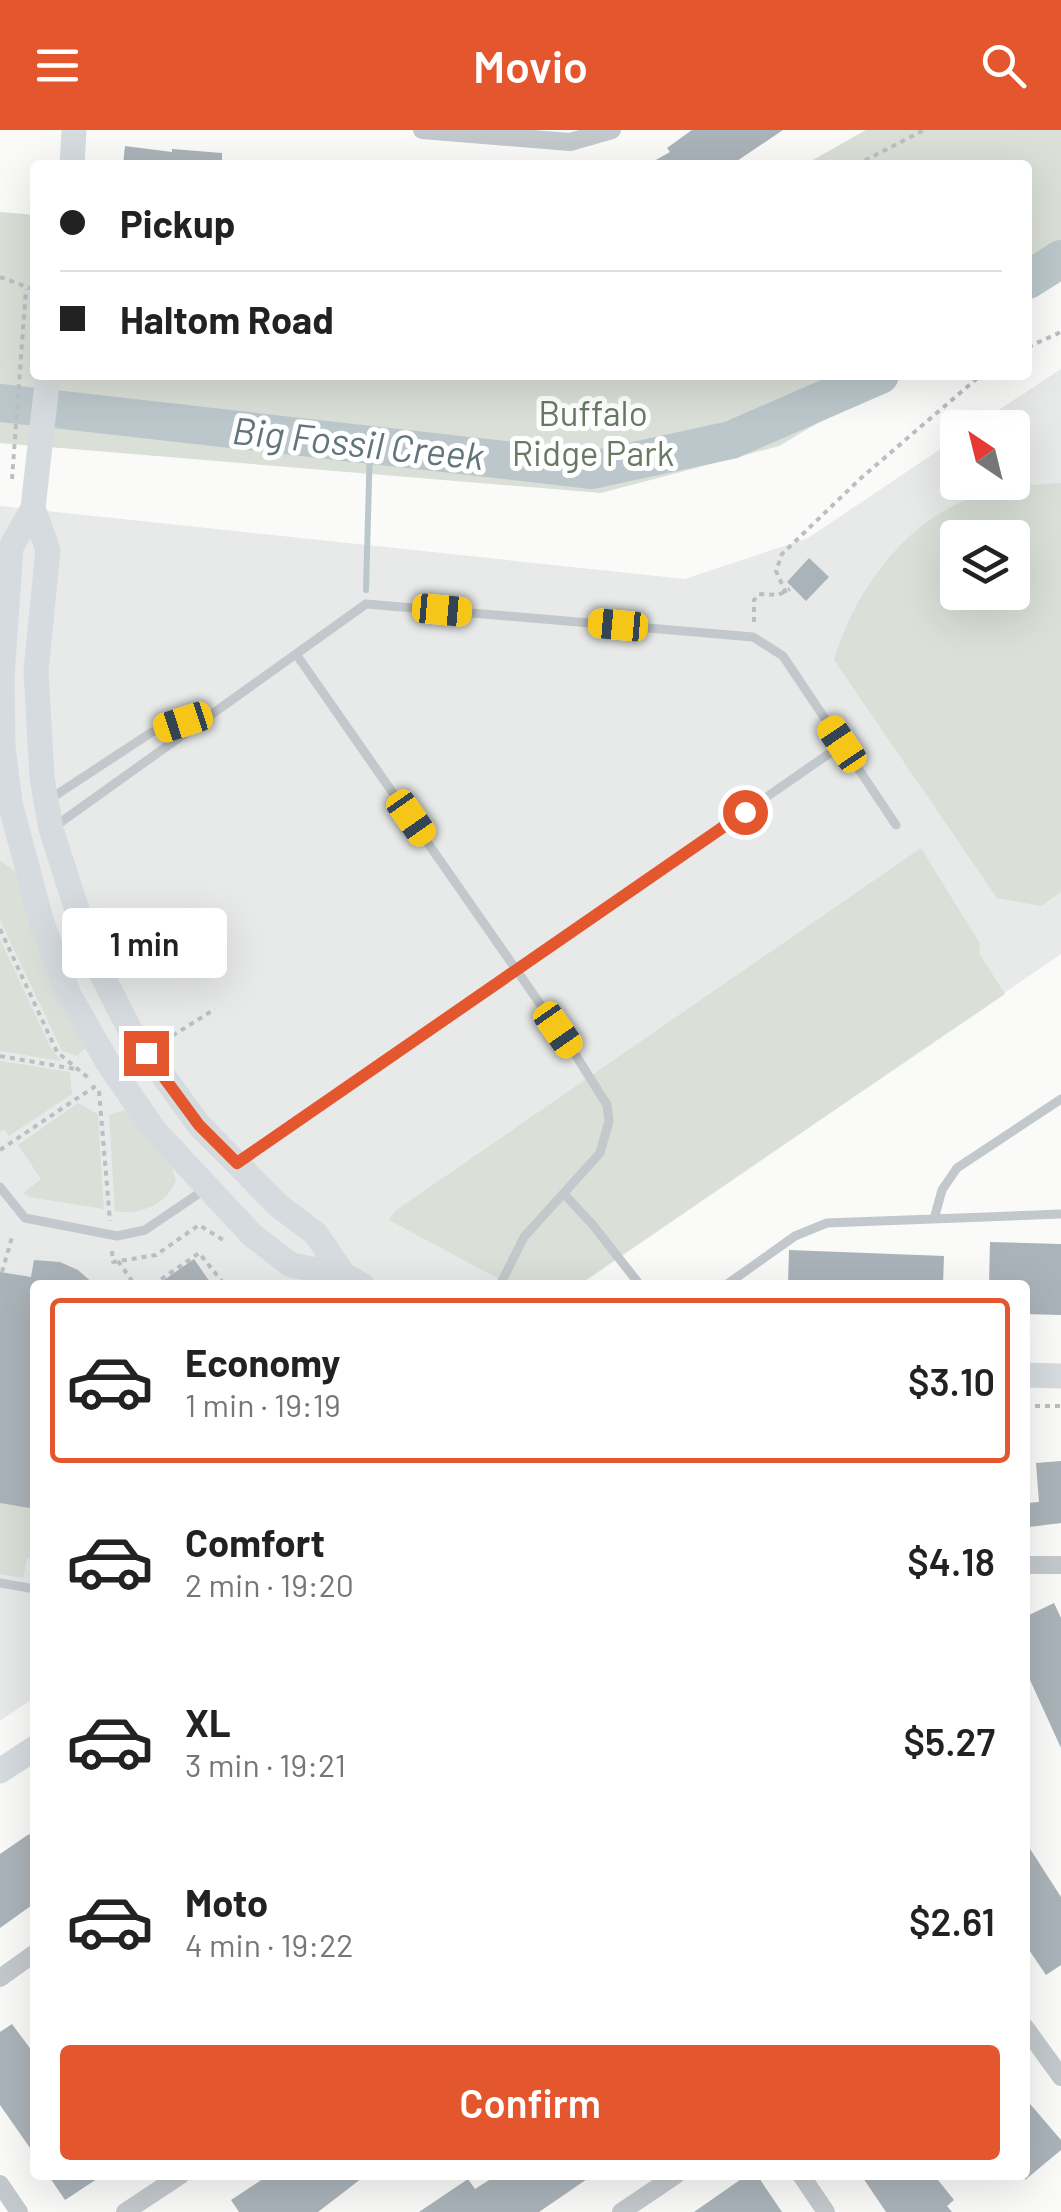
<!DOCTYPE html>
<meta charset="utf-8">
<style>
body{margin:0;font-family:Barlow,sans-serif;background:#f6f6f6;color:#222;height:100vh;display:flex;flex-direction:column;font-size:38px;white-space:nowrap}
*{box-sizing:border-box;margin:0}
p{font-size:32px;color:#767676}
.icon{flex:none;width:55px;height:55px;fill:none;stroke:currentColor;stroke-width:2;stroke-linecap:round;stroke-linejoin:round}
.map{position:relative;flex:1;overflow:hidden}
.side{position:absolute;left:30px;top:1150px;width:1000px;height:900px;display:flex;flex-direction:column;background:#fff;border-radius:10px;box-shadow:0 10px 40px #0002}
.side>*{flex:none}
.top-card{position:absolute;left:30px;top:30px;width:1002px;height:220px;border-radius:10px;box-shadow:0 10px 40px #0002;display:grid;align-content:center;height:220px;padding:0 30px;background:#fff}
.needle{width:65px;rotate:325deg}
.buttons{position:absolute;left:940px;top:280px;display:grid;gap:20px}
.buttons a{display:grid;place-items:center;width:90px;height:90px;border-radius:10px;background:#fff;box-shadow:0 10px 40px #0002;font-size:50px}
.end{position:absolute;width:45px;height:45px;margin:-22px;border:12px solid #e4572e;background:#fff;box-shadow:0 0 0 5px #fff}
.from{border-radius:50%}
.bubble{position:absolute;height:70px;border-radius:10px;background:#fff;box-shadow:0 10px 40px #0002;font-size:32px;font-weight:600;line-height:70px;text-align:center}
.car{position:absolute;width:30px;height:60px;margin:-30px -15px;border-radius:12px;box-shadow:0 0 8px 2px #0007;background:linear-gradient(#f5c518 24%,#345 0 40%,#f5c518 0 76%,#345 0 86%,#f5c518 0)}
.top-card b{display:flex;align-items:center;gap:35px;height:95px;font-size:38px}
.top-card b+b{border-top:2px solid #e0e0e0}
.top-card i{width:25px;height:25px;background:#222}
ul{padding:18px 0 0;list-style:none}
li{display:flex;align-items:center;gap:30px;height:165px;margin:0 20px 15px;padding:0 10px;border:5px solid transparent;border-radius:10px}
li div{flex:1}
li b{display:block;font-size:38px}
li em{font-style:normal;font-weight:600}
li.on{border-color:#e4572e}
li>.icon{width:90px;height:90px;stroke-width:1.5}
.button{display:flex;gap:20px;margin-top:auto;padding:20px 30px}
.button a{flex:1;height:115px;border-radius:10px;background:#e4572e;color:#fff;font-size:40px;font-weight:600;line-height:115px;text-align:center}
header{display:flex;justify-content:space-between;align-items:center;height:130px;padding:0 30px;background:#e4572e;color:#fff;font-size:45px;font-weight:600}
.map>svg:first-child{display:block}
.built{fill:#e8e9e9;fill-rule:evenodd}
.green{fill:#dadfd7;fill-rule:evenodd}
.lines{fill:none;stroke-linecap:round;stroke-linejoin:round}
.stream{stroke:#bbc7cb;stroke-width:6}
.river{stroke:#bbc7cb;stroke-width:38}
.building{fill:#aab3b9}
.path{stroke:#bbbfc2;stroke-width:4;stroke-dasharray:5 5;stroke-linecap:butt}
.lane{stroke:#c3c8cc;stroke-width:9}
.street{stroke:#c3c8cc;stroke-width:18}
.secondary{stroke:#d6dbdf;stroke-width:25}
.route{stroke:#e4572e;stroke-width:12}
.labels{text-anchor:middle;stroke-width:10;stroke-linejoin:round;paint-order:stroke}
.park-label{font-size:35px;fill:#687a64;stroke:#fff}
.water-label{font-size:38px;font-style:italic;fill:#60757c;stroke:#fff}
</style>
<header><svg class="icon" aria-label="menu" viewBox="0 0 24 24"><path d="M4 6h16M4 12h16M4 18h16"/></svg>Movio<svg class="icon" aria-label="search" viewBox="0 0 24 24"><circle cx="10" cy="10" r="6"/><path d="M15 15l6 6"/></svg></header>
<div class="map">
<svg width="1061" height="2082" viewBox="0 0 1061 2082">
<rect width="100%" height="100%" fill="#fafaf8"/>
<!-- built -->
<path class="built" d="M 1061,239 L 1061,824 L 580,1155 L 35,1155 L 35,1567 L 0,1591 L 0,376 L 685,449 L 808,408 L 957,308 L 958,352 L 1012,352 L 1012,298 L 973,297 ZM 958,408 L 1012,408 L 1012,462 L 958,462 Z"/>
<!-- green -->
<path class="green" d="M 866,0 L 1061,0 L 1061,149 L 1028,169 L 1028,35 L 804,35 Z
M 0,82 L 35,85 L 35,245 L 899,245 L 779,316 L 601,363 L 0,313 Z
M 1061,353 L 1061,762 L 1041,776 L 997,768 L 834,530 C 858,451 915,378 999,359 C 1018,354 1041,355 1061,353 ZM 958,408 L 1012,408 L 1012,462 L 958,462 Z
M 921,718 L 980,814 L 979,823 L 1005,864 L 578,1155 L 510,1155 L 389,1090 L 395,1081 Z
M 0,731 L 14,740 L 87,917 L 77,926 L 62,921 L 0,790 Z
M 0,809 L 51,918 L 61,931 L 0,921 Z
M 0,931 L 70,942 L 72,964 L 9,1006 L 4,999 L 0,1002 Z
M 78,973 L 98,984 L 104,1079 L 29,1067 L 23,1063 L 41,1049 L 18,1015 Z
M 127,979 L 172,1038 L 176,1050 C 168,1074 139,1086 115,1081 L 109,985 Z
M 0,1373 L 35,1379 L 35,1429 L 27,1428 L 23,1448 L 0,1444 Z"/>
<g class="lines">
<!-- stream -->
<path class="stream" d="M 366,460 L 370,315"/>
<!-- river -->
<path class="river" d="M 1028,150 L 1061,129
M 0,273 L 592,340 L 731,310 L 880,245"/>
</g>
<!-- building -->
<path class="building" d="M 692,0 L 783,0 L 731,35 L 647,35 L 670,22 L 667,18 Z
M 125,16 L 172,22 L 172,19 L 222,23 L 222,35 L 123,35 Z
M 809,428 L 829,447 L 806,471 L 787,452 Z
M 990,1112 L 1061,1114 L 1061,1185 L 1025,1184 L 1025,1155 L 989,1155 Z
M 789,1120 L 944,1126 L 943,1155 L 788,1155 Z
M 194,1129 L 212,1155 L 157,1155 Z
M 34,1130 L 60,1132 L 78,1140 L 95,1155 L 35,1155 L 35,1379 L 0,1373 L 0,1142 L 31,1147 Z
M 1061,1331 L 1061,1393 L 1029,1397 L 1027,1373 L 1039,1372 L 1036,1333 Z
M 1054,1473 L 1061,1488 L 1061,1618 L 1025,1539 L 1025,1487 Z
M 29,1704 L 35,1712 L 35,1773 L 0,1798 L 0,1724 Z
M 1025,1711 L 1061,1767 L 1061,1835 L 1046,1845 L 1025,1814 Z
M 12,1894 L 35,1925 L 35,2025 L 0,1975 L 0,1902 Z
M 1025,1968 L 1061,2010 L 1061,2020 L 1025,2050 Z
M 48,2045 L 103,2045 L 65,2070 Z
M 269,2045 L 366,2045 L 318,2082 L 239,2082 L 231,2070 Z
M 497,2045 L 593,2045 L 539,2082 L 419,2082 L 468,2049 L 475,2059 Z
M 747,2045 L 757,2045 L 782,2082 L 694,2082 Z
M 861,2045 L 934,2045 L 954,2070 L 947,2076 L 952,2082 L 886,2082 Z"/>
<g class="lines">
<!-- path -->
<path class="path" d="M 856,35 L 924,0
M 0,147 L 35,160
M 1028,217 L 1061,202
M 12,349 L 26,159
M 786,463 L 776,441 L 782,424 L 861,348 L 981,245
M 754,492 L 754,470 L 759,464 L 778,465 L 790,459
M 0,799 L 57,922 L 91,950
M 164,911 L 215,879
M 0,926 L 75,939
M 99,961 L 110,1091
M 0,1020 L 97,955
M 112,1121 L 113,1132 L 156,1125 L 199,1095 L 223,1110
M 118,1131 L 135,1155
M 2,1142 L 12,1107
M 153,1155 L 199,1123 L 225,1155
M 1025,1276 L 1061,1276"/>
<!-- lane -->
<path class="lane" d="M 296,524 L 575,924 L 607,975 L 609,991 L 600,1023 L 524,1107 L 500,1155
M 50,669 L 152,602 L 202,586
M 54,697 L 366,474 L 753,507 L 783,526 L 896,695
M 240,1032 L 843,614
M 0,1057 L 25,1088 L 117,1106 L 145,1100 L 207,1058
M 565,1065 L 592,1094 L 640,1155
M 934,1089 L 942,1060 L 957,1038 L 1061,969
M 726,1155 L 795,1106 L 827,1093 L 1061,1084
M 0,1453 L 35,1459"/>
<!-- street -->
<path class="street" d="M 422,0 L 570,12 L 612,0
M 1025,1435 L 1061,1435
M 0,1848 L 35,1823
M 1025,1897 L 1061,1947
M 801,2045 L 826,2082
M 0,2054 L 19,2082
M 125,2082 L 181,2045
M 621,2082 L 676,2045"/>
<!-- secondary -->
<path class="secondary" d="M 72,35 L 74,0
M 48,245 L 33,378 L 11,417 L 2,546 L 3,617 L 10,673 L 42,793 L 69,865 L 108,933 L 155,1001 L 252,1105 L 291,1135 L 344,1145 L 362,1155
M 33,378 L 48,420 L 36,541 L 42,648 L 51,699 L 77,780 L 102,845 L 130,900 L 199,995 L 279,1076 L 316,1104 L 344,1145
M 1025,1245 L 1061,1246
M 0,1641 L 35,1618"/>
</g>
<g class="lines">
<!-- route -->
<path class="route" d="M 146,923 L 199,995 L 237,1033 L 745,682"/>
</g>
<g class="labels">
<!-- park labels -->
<g class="park-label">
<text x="593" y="296">Buffalo<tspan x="593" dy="40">Ridge Park</tspan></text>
</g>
<!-- water labels -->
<g class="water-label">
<text transform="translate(358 314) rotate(6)" y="13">Big Fossil Creek</text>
</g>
</g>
</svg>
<div class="buttons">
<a><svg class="needle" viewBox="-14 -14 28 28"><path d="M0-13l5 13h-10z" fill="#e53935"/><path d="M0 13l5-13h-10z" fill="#767676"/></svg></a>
<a><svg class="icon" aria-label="layers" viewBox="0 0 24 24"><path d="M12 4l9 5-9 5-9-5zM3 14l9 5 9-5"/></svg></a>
</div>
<i class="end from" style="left:745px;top:682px"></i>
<i class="end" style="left:146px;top:923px"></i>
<div class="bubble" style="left:62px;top:778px;width:165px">1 min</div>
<i class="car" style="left:442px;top:480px;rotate:95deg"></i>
<i class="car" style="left:618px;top:495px;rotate:275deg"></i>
<i class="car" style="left:183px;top:592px;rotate:252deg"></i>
<i class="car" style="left:842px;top:614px;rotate:326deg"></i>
<i class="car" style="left:411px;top:688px;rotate:145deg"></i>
<i class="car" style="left:558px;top:900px;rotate:145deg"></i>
<div class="top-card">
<b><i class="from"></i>Pickup</b>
<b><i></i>Haltom Road</b>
</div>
<section class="side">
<ul>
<li class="on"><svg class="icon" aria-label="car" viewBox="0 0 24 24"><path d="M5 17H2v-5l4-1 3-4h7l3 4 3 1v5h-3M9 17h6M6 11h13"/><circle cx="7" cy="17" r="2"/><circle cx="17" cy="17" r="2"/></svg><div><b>Economy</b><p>1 min · 19:19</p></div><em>$3.10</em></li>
<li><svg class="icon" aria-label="car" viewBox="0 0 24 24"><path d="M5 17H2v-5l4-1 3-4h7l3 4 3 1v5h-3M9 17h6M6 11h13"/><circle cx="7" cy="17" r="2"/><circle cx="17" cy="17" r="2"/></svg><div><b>Comfort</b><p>2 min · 19:20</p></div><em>$4.18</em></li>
<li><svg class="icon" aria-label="car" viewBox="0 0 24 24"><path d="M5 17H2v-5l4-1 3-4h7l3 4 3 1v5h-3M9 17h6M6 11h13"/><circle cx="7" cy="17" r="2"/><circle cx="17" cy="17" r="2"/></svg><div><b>XL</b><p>3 min · 19:21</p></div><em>$5.27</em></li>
<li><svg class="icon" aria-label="car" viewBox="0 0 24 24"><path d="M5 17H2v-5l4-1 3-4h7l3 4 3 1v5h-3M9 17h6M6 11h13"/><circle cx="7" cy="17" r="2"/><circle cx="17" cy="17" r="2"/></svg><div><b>Moto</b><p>4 min · 19:22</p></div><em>$2.61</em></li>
</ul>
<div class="button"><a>Confirm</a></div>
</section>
</div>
